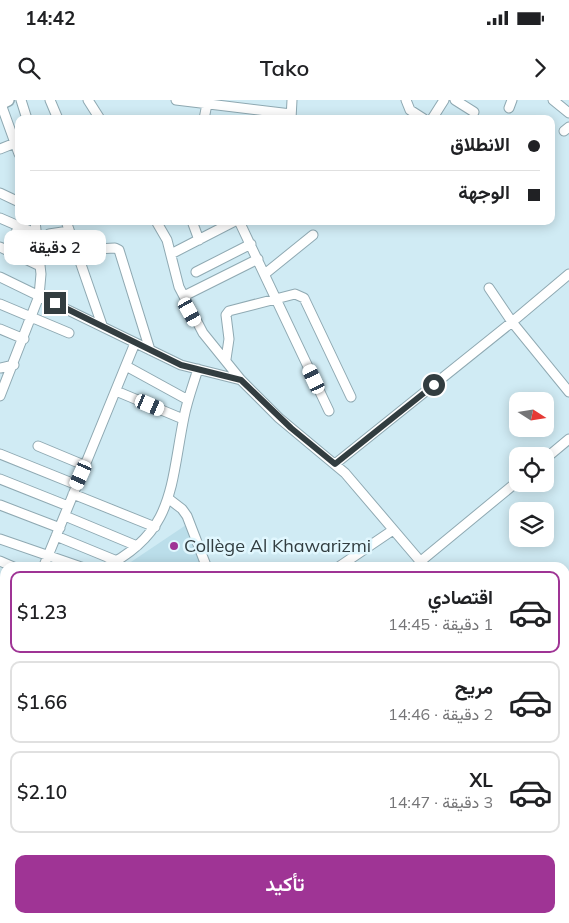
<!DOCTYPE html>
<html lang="ar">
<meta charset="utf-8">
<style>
body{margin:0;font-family:Mulish,Vazirmatn,sans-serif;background:#f6f6f6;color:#202124;direction:rtl;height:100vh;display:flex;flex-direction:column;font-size:19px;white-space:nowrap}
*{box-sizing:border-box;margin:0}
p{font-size:16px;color:#757577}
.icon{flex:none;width:28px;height:28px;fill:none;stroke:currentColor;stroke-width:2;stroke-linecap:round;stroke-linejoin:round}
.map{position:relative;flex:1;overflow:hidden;direction:ltr}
.drawer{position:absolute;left:0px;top:462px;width:570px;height:361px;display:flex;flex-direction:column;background:#fff;border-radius:15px 15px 0 0;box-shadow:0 2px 12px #0003;direction:rtl}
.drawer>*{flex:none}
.banner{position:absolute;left:15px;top:15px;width:540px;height:110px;border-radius:10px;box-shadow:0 2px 12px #0003;direction:rtl;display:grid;align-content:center;height:110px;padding:0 15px;background:#fff}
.needle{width:32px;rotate:102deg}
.controls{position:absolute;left:509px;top:292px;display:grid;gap:10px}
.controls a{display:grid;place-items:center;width:45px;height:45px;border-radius:10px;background:#fff;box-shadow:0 2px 12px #0003;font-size:25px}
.end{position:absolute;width:22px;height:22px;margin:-11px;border:6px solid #323d40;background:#fff;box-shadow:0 0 0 2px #fff}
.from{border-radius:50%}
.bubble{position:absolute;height:35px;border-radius:10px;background:#fff;box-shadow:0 2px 12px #0003;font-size:16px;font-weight:600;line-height:35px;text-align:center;direction:rtl}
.car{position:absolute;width:15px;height:30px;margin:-15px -8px;border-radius:6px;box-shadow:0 0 4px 1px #0007;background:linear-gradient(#fff 24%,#345 0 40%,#fff 0 76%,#345 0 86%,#fff 0)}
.banner b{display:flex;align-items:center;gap:18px;height:48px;font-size:19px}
.banner b+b{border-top:1px solid #e0e0e0}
.banner i{width:12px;height:12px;background:#202124}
ul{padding:9px 0 0;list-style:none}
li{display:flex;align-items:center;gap:15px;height:82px;margin:0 10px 8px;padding:0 5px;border:2px solid #e0e0e0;border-radius:10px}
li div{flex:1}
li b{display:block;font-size:19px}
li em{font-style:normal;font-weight:600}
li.current{border-color:#9f3495}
li>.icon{width:45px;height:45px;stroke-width:1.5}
.primary-button{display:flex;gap:10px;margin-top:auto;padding:10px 15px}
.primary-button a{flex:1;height:58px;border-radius:10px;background:#9f3495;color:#fff;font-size:20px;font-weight:600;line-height:58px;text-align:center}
.status{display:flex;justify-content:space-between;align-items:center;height:35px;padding:0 25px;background:#fff;direction:ltr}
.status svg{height:14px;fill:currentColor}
header{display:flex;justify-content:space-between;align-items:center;height:65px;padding:0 15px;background:#fff;font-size:22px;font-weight:600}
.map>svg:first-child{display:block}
.built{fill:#bbdeea}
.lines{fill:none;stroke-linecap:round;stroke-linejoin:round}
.minor-casing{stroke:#8fa9b2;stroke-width:11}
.major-casing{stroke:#8fa9b2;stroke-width:14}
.minor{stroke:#fff;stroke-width:9}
.major{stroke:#fff;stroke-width:11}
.route{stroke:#323d40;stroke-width:6}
.poi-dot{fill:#9f3495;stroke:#e1f7fe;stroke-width:2}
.labels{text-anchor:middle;stroke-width:5;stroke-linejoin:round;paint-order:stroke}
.poi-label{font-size:18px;fill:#323d40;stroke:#e1f7fe;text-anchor:start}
</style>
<div class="status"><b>14:42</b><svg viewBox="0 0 49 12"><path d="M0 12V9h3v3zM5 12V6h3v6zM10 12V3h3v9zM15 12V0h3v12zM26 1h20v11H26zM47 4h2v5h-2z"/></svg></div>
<header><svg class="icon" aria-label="forward" viewBox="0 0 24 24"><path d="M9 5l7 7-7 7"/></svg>Tako<svg class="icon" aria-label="search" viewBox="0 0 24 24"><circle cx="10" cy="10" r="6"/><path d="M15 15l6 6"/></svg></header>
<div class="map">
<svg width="569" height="823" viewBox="0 0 569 823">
<rect width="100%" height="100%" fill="#d0ebf4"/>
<!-- built -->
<path class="built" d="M 186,425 L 202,467 L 122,468 Z"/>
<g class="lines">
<!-- minor casing -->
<g class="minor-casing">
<path id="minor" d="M 21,0 L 27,19
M 50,0 L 58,19
M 88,0 L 100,19
M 176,0 L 291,14
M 406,0 L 410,10 L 424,19
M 455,0 L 474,12
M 553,0 L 569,13
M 1,4 L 19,54
M 509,8 L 512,0
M 204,19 L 207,4
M 291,19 L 292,0
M 432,19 L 444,0
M 564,31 L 569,27
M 0,49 L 15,43
M 0,93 L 19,102
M 0,118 L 37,134
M 66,121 L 102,225
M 156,121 L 167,140 L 179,187 L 203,233 L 241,280 L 279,318 L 345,373 L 426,468
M 192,121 L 199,140
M 239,121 L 329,311
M 49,134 L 69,131
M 0,147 L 40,166
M 6,150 L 19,127
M 77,150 L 115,148 L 119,150 L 150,250
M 171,154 L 235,121
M 196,172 L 251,144
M 266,173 L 313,135
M 0,177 L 181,265 L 241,280
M 489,188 L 512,222 L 569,292
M 184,196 L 258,159
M 0,204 L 69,233
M 0,229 L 24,239
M 226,259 L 229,239 L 226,215 L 229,211 L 295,194 L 304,198 L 351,297
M 126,266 L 188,300
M 0,268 L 14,265
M 116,291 L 183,319
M 0,296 L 39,196 L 41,174 L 35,121
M 38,346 L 86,366
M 0,354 L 77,385
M 545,359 L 569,339
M 335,364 L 512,222 L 569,174
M 0,379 L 68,406
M 73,394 L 155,427
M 169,399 L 182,409 L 187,416 L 207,468
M 0,405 L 60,428
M 65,416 L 137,446
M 56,436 L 117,461
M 0,439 L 84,468
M 0,461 L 16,468
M 421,461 L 518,381
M 43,468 L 135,243
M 103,468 C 175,433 170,386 184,317 C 187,301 193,285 198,269
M 337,468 L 393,430
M 565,515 L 569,512
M 565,526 L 569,523
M 0,529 L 5,527
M 0,607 L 5,609
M 0,747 L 5,746
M 94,823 L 95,819
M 485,823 L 485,819"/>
</g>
<!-- major casing -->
<g class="major-casing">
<path id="major" d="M 0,4 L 8,0"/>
</g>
<!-- minor -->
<use href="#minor" class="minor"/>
<!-- major -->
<use href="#major" class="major"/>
</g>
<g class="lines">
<!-- route -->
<path class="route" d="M 55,203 L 181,265 L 241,280 L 291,328 L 335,364 L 434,285"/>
</g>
<!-- markers -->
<circle class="poi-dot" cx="174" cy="446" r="5"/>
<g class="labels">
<!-- poi labels -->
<g class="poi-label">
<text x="184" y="452">Collège Al Khawarizmi</text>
</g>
</g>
</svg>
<div class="controls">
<a><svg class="needle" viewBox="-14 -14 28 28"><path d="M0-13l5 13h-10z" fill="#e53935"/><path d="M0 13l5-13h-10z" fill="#757577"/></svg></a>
<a><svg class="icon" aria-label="locate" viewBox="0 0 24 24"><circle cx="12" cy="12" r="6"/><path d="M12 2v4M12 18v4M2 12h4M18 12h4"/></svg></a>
<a><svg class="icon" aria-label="layers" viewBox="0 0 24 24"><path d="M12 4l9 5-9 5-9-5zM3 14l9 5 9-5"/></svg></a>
</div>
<i class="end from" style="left:434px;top:285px"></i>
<i class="end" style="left:55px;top:203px"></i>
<div class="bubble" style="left:4px;top:130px;width:102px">2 دقيقة</div>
<i class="car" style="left:190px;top:212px;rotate:151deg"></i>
<i class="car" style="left:314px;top:279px;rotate:335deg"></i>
<i class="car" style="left:150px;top:305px;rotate:113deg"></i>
<i class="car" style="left:81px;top:375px;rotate:204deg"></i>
<div class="banner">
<b><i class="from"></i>الانطلاق</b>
<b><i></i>الوجهة</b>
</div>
<section class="drawer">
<ul>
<li class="current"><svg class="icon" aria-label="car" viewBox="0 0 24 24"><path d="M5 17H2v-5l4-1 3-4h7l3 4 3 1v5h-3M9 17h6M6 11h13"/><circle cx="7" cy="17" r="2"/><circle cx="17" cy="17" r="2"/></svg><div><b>اقتصادي</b><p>1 دقيقة · 14:45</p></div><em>$1.23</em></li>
<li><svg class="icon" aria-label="car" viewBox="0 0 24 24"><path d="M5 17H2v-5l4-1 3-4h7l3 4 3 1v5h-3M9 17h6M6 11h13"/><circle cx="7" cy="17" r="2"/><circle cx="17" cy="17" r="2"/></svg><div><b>مريح</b><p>2 دقيقة · 14:46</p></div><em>$1.66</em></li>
<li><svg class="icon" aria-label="car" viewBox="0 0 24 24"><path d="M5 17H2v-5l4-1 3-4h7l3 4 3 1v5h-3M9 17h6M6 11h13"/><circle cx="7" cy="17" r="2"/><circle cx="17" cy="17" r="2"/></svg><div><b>XL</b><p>3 دقيقة · 14:47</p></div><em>$2.10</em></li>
</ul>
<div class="primary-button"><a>تأكيد</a></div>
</section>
</div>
